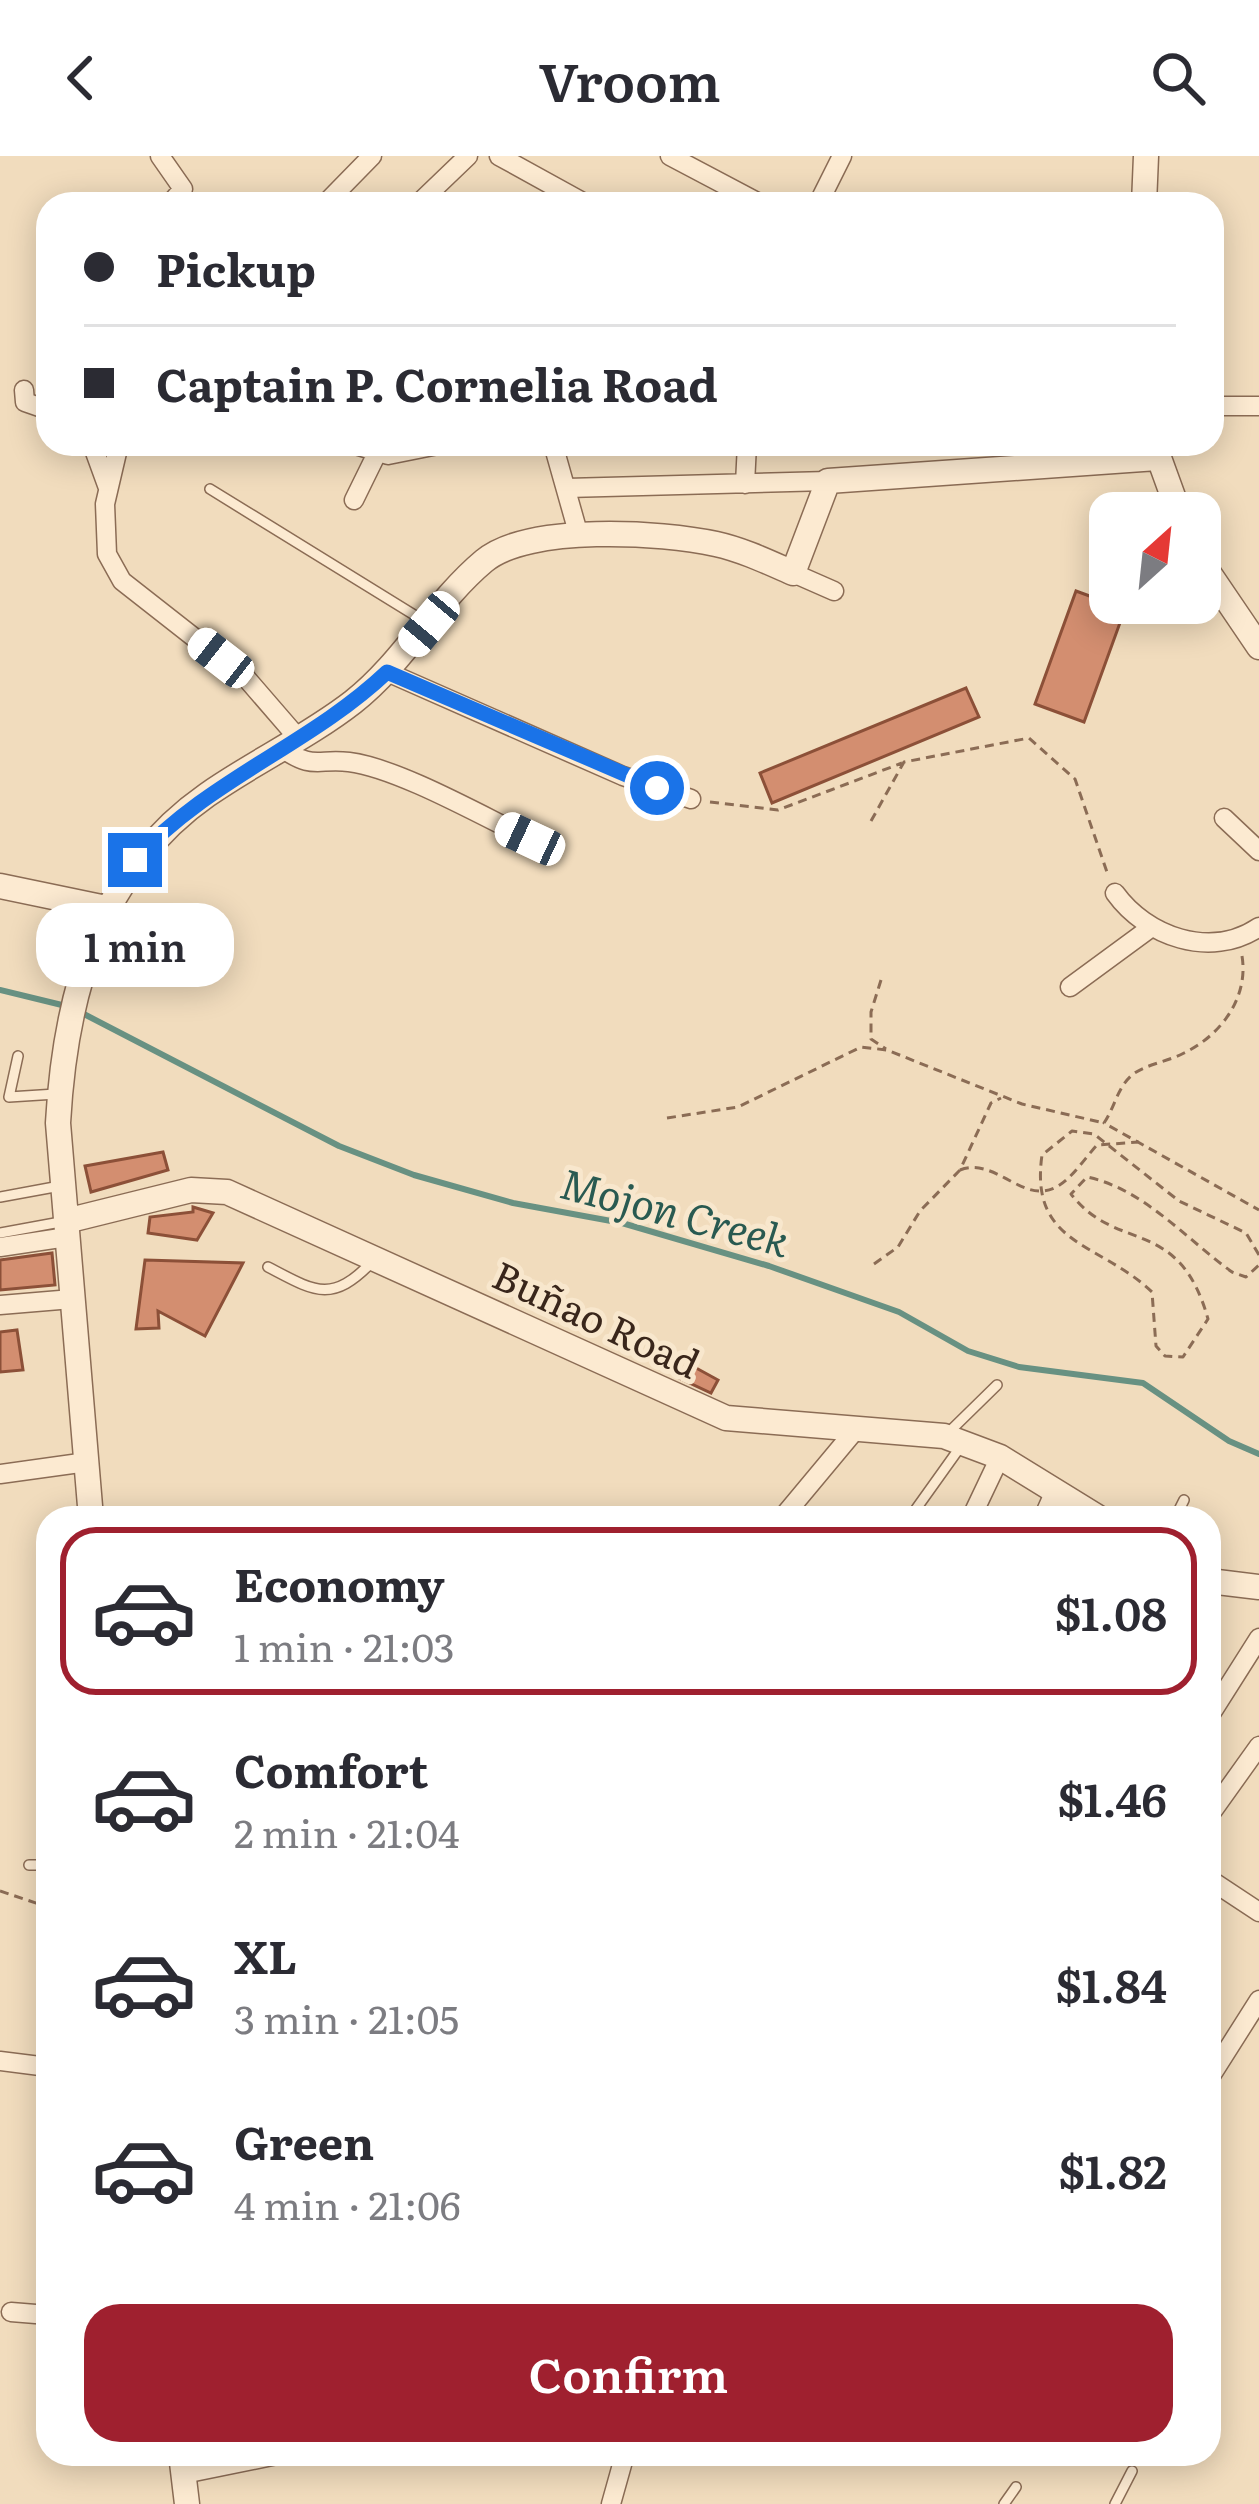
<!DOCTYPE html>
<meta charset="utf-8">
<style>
body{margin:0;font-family:Literata,serif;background:#f7f7f7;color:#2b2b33;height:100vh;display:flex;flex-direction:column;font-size:45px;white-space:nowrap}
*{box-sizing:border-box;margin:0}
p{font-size:39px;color:#7c7c81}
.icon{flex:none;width:66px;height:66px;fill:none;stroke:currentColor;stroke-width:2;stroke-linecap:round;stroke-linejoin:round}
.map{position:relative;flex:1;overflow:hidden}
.sheet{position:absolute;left:36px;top:1350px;width:1185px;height:960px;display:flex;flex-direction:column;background:#fff;border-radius:36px;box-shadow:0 6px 30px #0003}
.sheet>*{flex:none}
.hud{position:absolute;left:36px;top:36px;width:1188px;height:264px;border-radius:36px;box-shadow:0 6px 30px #0003;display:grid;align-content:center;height:264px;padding:0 48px;background:#fff}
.needle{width:78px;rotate:27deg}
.buttons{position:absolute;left:1089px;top:336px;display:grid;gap:24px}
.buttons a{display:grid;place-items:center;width:132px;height:132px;border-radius:24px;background:#fff;box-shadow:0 6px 30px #0003;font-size:60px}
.end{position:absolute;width:54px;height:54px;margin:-27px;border:15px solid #1a73e8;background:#fff;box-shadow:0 0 0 6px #fff}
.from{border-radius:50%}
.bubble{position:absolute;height:84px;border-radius:36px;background:#fff;box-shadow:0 6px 30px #0003;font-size:39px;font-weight:600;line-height:84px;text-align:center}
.car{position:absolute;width:36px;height:72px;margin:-36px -18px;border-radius:15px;box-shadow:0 0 9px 3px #0007;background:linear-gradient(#fff 24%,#345 0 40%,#fff 0 76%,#345 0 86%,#fff 0)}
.hud b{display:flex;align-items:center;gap:42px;height:114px;font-size:45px}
.hud b+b{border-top:3px solid #e1e1e2}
.hud i{width:30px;height:30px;background:#2b2b33}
ul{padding:21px 0 0;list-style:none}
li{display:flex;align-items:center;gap:36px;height:168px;margin:0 24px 18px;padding:0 24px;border:6px solid transparent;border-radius:36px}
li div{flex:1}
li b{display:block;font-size:45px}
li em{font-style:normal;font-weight:600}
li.on{border-color:#9f202f}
li>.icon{width:108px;height:108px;stroke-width:1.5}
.cta{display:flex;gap:24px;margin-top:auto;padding:24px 48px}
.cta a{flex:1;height:138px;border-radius:36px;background:#9f202f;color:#fff;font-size:48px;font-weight:600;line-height:138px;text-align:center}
header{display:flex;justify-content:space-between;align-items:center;height:156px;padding:0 48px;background:#fff;font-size:54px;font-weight:600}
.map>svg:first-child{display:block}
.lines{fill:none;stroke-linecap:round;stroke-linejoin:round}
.stream{stroke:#689182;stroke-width:6}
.building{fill:#d38e70;stroke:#8c5038;stroke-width:3}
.service-casing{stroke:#8b6c55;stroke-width:12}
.minor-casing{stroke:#8b6c55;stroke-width:21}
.tertiary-casing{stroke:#8b6c55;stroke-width:27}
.path{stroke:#8b6c55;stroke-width:3;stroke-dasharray:9 6;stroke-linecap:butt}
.service{stroke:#fcead1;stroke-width:9}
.minor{stroke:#fcead1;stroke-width:18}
.tertiary{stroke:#fcead1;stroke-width:24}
.route{stroke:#1a73e8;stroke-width:15}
.labels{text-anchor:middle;stroke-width:10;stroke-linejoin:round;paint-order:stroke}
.street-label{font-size:39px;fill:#39261b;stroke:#f8e7cd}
.water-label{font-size:42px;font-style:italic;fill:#295a51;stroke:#f8e7cd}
</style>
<header><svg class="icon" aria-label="back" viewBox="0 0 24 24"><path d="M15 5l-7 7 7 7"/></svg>Vroom<svg class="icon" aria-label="search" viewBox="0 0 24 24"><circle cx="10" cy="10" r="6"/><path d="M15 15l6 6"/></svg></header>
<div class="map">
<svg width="1259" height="2348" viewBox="0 0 1259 2348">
<rect width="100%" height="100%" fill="#f1dcbd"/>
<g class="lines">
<!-- stream -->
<path class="stream" d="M 0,834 L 66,850
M 80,856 L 339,990 L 414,1019 L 513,1047 L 622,1067 L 769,1110 L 899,1156 L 968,1195 L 1019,1211 L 1143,1227 L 1229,1285 L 1259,1298"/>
</g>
<!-- building -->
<path class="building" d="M 1076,435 L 1125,453 L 1084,566 L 1035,548 Z
M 966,532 L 979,561 L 772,647 L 760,617 Z
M 163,996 L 168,1014 L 91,1036 L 85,1010 Z
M 193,1051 L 213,1057 L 197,1084 L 148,1077 L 150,1061 L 193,1056 Z
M 52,1097 L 55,1129 L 0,1134 L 0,1104 Z
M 145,1104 L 243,1107 L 205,1180 L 158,1155 L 159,1172 L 136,1173 Z
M 17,1174 L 23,1214 L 0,1216 L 0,1176 Z
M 687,1207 L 718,1224 L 711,1237 L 679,1222 Z"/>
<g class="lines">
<!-- service casing -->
<g class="service-casing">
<path id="service" d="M 210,333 L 424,465
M 105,774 L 162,794
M 18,900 L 9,941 L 56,938
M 0,1041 L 60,1030
M 0,1077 L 66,1065
M 268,1111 C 314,1135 331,1148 371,1107
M 948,1277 L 997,1229
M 916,1353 L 961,1290
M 1175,1362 L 1184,1344
M 29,1709 L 48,1709
M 1004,2348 L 1016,2331
M 1115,2348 L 1132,2315"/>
</g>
<!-- minor casing -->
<g class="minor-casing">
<path id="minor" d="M 160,0 L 183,33 L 170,48
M 499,0 L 586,48
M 670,0 L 761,48
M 325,48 L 372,0
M 418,48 L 468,0
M 818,48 L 842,0
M 24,234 L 25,246 L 48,254
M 1212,250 L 1259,250
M 92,288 L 108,332
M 119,288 L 105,348 L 107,398 L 122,425 L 247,523 L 298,582
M 352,288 L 388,299 L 443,288
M 553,288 L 579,380
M 745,328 L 747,288
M 567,332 L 828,325
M 354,344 L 380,291
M 793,417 L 834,435
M 387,516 L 623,620 L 691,643
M 280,591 C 314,615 317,602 349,606 C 398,612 484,661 530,683
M 1224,662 L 1259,695
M 1115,737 C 1146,780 1210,804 1259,771
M 1070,831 L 1149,773
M 0,1091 L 67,1081
M 0,1149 L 72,1143
M 0,1318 L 87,1306
M 782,1362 L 857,1272
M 971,1362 L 1000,1301
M 1043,1362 L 1055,1335
M 1209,1561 L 1259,1482
M 1209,1660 L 1259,1590
M 1209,1723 L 1259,1756
M 0,1905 L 48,1911
M 1209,1923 L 1259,1844
M 11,2156 L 48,2159
M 184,2318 L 282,2298
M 611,2348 L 625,2298"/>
</g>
<!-- tertiary casing -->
<g class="tertiary-casing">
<path id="tertiary" d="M 1144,48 L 1146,0
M 1154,288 L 1179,357
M 1200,404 L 1259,491
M 0,730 L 106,752
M 66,1065 L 191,1034 L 227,1036 L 726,1262 L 944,1280 L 1000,1301 L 1099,1362
M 91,1362 L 58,967 C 65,840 98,715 207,639 C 254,606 308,581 353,546 C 404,506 435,446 484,405 C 528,368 662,376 716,388 C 743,394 768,406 793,417 L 828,325 L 1157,302
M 1209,1425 L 1259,1431
M 181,2298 L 187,2348"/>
</g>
<!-- path -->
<path class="path" d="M 710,646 L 778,654 L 902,607
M 871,665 L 904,606 L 1029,582 L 1075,623 L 1108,719
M 1242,800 C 1249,842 1220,880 1184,897 C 1167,906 1146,908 1132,919 C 1117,932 1115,951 1104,967 L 1259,1054
M 881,824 L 871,856 L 871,883 L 886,893
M 667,962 L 738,951 L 861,891 L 887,894 L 1022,948 L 1104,967
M 960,1014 C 996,1000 1024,1051 1058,1030 C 1073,1021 1085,1002 1097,989 L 1139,986
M 1259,1099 L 1246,1077 L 1179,1045 L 1094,978 L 1072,975 L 1042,999 C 1029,1090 1100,1086 1152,1136 L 1156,1190 L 1165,1200 L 1183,1201 L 1208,1163 C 1179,1059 1117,1098 1071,1038 L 1087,1021 C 1144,1033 1186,1083 1232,1116 L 1246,1121 L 1259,1109
M 874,1108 L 898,1091 L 920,1055 L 960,1014 L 991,947 L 1001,942
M 0,1735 L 48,1751"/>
<!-- service -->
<use href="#service" class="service"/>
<!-- minor -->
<use href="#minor" class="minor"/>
<!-- tertiary -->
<use href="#tertiary" class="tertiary"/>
</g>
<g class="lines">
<!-- route -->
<path class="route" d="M 135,704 C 207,624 310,589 387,516 L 657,632"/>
</g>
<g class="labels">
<!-- street labels -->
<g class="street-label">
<text transform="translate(596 1164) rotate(25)" y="14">Buñao Road</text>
</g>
<!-- water labels -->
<g class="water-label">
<text transform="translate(675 1057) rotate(15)" y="15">Mojon Creek</text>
</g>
</g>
</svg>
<div class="buttons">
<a><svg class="needle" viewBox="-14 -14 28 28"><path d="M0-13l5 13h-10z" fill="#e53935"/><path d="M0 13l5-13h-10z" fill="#7c7c81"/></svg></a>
</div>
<i class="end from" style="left:657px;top:632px"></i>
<i class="end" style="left:135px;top:704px"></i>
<div class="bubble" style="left:36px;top:747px;width:198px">1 min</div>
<i class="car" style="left:429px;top:468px;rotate:220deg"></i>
<i class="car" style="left:221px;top:502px;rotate:308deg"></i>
<i class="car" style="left:530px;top:683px;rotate:295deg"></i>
<div class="hud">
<b><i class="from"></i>Pickup</b>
<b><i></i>Captain P. Cornelia Road</b>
</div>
<section class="sheet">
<ul>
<li class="on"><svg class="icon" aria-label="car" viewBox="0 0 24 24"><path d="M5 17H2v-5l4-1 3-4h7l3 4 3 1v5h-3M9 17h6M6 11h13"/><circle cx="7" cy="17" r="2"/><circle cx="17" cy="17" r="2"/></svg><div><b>Economy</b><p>1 min · 21:03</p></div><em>$1.08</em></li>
<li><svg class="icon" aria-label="car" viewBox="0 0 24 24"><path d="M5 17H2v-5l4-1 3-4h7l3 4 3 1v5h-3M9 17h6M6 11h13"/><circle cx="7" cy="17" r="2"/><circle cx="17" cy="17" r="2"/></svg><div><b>Comfort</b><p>2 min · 21:04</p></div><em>$1.46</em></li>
<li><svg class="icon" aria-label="car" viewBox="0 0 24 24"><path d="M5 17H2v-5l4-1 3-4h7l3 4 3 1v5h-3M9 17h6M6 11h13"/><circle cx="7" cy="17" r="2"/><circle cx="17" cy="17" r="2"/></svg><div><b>XL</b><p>3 min · 21:05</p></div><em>$1.84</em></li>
<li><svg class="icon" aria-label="car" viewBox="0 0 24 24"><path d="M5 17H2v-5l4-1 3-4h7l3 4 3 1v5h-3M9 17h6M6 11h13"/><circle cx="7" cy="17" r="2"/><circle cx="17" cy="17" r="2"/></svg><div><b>Green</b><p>4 min · 21:06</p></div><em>$1.82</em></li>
</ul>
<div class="cta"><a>Confirm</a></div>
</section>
</div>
